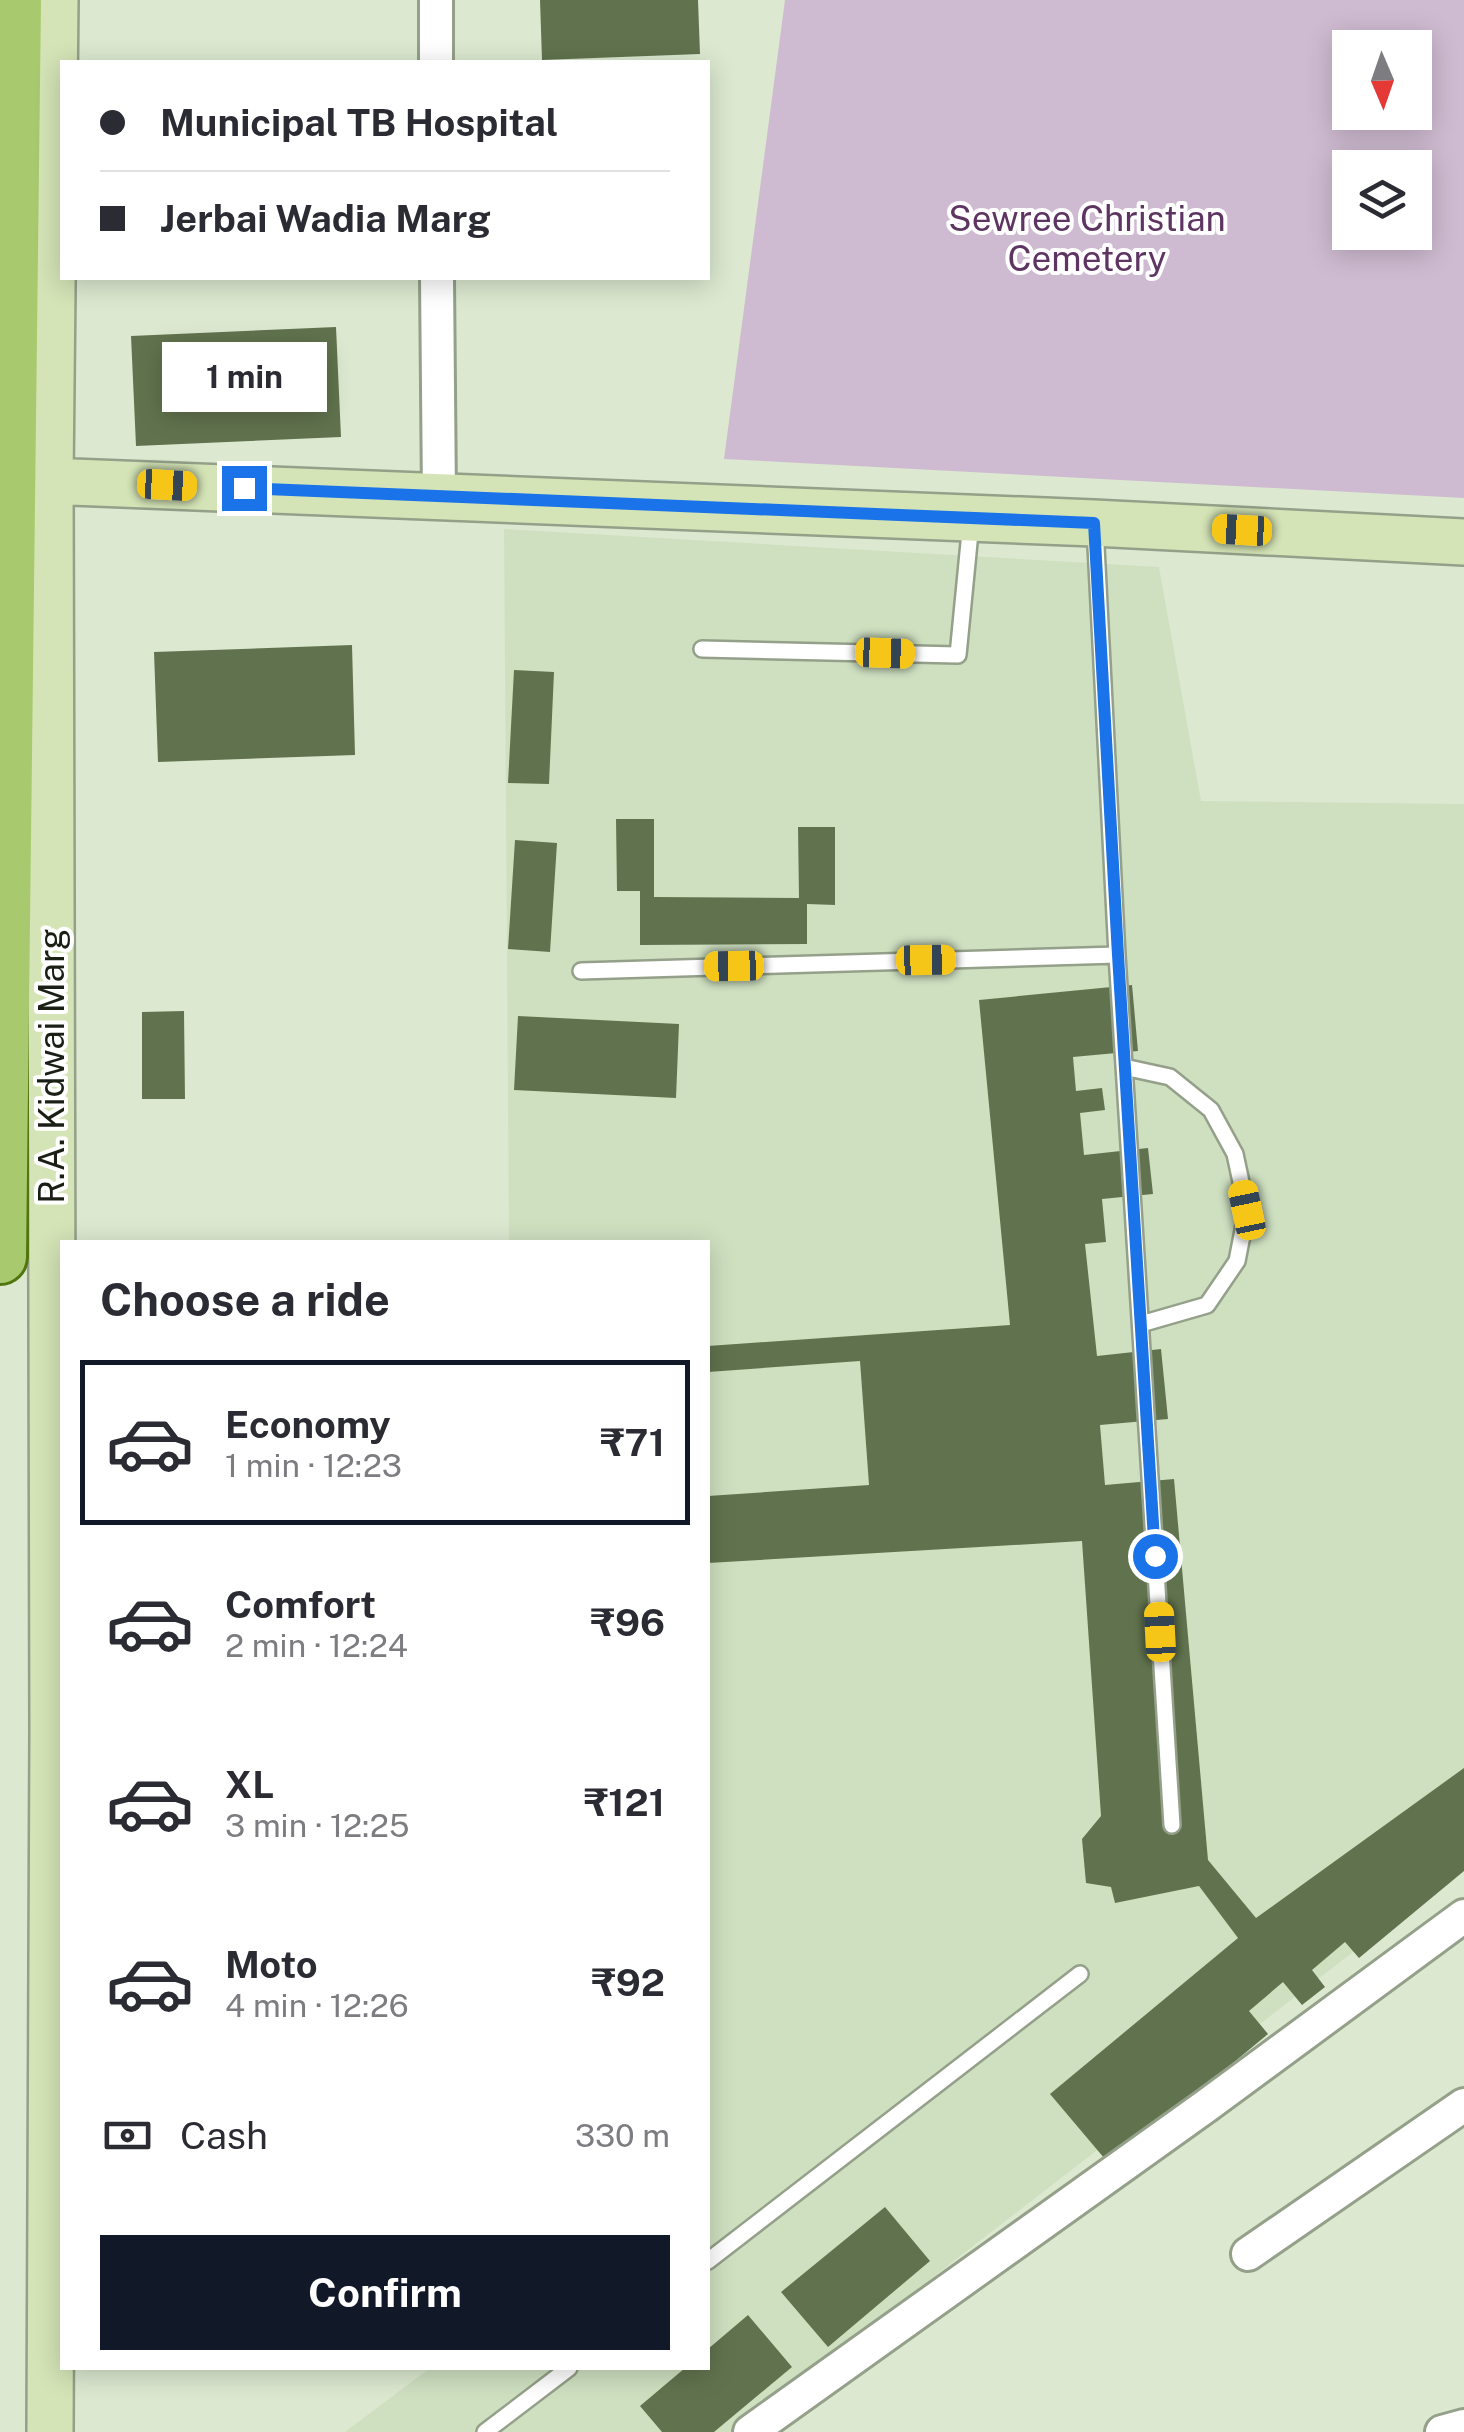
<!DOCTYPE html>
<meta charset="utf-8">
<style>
body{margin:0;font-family:"Public Sans",sans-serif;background:#f2f2f3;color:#2b2b33;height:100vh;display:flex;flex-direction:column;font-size:38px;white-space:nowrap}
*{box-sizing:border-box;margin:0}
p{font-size:32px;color:#7c7c81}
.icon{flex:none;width:55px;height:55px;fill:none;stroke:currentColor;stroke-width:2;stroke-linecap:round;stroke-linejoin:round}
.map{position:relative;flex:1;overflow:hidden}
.details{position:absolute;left:60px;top:1240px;width:650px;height:1130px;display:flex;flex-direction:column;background:#fff;border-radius:0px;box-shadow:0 5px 25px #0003}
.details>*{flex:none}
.hud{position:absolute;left:60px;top:60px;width:650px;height:220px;border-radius:0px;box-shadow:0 5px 25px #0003;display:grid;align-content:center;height:220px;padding:0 40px;background:#fff}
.needle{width:65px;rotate:178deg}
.tools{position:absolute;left:1332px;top:30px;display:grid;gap:20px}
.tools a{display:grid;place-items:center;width:100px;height:100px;border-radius:0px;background:#fff;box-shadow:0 5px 25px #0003;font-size:50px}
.end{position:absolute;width:45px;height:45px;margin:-22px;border:12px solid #1a73e8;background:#fff;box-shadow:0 0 0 5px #fff}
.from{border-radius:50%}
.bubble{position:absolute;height:70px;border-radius:0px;background:#fff;box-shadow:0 5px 25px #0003;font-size:32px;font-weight:700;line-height:70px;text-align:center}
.car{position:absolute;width:30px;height:60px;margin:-30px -15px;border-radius:12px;box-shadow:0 0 8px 2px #0007;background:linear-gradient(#f5c518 24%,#345 0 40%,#f5c518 0 76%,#345 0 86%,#f5c518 0)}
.hud b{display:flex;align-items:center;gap:35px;height:95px;font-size:38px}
.hud b+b{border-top:2px solid #e1e1e2}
.hud i{width:25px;height:25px;background:#2b2b33}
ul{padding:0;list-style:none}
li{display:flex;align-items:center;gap:30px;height:165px;margin:0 20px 15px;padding:0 20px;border:5px solid transparent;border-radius:0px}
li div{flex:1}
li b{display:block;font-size:38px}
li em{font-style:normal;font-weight:700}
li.current{border-color:#111827}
li>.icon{width:90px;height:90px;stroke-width:1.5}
h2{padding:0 40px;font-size:45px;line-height:120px}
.pay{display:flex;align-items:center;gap:25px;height:110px;padding:0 40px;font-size:38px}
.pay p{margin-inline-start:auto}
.primary-button{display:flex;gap:20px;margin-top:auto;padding:20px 40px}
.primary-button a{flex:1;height:115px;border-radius:0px;background:#111827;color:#fff;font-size:40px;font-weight:700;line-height:115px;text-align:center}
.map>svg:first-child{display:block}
.built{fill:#cfe0c1}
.green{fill:#cfbbd1;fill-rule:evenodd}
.building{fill:#61734e}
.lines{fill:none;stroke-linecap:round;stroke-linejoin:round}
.lane-casing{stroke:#94a089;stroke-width:20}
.street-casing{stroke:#94a089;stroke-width:38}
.secondary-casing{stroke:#94a089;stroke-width:50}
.primary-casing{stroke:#517610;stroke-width:58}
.lane{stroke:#fff;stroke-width:15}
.street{stroke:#fff;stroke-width:32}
.secondary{stroke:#d4e4b6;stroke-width:45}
.primary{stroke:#a8c96e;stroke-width:52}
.route{stroke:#1a73e8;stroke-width:12}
.labels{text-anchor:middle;stroke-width:8;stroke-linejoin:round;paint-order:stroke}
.park-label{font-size:35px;fill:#5e3462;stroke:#fff}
.street-label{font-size:35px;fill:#1a1f16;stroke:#fff}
</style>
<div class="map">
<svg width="1464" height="2432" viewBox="0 0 1464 2432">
<rect width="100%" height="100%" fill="#dce9d0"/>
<!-- built -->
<path class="built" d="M 504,529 L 1159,567 L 1201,801 L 1464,804 L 1464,1866 L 733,2432 L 345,2432 L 430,2368 L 708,2368 L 708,1242 L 509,1242 Z"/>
<!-- green -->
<path class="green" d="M 785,0 L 1464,0 L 1464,498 L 724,459 ZM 1350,48 L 1415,48 L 1415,112 L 1350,112 ZM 1350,168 L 1415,168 L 1415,232 L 1350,232 Z"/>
<!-- building -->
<path class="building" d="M 540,0 L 698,0 L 700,54 L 542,60 Z
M 336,327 L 341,437 L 136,446 L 131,336 Z
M 352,645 L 355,755 L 158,762 L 154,652 Z
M 514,670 L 554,672 L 549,784 L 508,783 Z
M 616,819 L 654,819 L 654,897 L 799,898 L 798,827 L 835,827 L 835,905 L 807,904 L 807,944 L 640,945 L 640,891 L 617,891 Z
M 515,840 L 557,843 L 550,952 L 508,949 Z
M 1132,985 L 1138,1051 L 1073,1057 L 1076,1091 L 1102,1088 L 1105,1110 L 1080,1113 L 1084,1155 L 1148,1148 L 1153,1194 L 1102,1199 L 1106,1242 L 1085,1244 L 1097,1356 L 1161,1349 L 1168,1419 L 1100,1425 L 1105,1485 L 1174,1479 L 1208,1860 L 1256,1918 L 1464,1768 L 1464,1871 L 1359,1958 L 1345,1942 L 1312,1970 L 1325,1987 L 1302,2005 L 1283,1982 L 1249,2011 L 1268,2034 L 1110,2165 L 1050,2094 L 1238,1938 L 1199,1886 L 1115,1903 L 1111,1887 L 1086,1883 L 1082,1839 L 1101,1816 L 1082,1541 L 708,1563 L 708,1496 L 869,1485 L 860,1361 L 708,1372 L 708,1346 L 1010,1325 L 979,1000 Z
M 184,1011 L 185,1099 L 142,1099 L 142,1012 Z
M 518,1016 L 679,1024 L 676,1098 L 514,1090 Z
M 885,2207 L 930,2261 L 828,2347 L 781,2292 Z
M 748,2315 L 792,2367 L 714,2432 L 662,2432 L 640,2406 L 685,2368 L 708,2368 L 708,2349 Z"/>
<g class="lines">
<!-- lane casing -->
<g class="lane-casing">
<path id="lane" d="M 1095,527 L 1117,955 L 1172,1825
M 702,649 L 958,655 L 971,522
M 581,971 L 1117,955
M 1124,1067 L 1170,1077 L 1211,1110 L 1235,1154 L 1247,1210 L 1237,1261 L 1207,1305 L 1141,1324
M 708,2261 L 1080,1974
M 485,2432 L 569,2368"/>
</g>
<!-- street casing -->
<g class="street-casing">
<path id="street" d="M 436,0 L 436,62
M 437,278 L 439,498
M 1248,2254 L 1464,2105
M 750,2432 L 1206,2106 L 1464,1916
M 1442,2432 L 1464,2426"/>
</g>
<!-- secondary casing -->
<g class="secondary-casing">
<path id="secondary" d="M 22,480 L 1094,523 L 1464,542
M 50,2432 L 53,1731 L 50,480 L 55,0"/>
</g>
<!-- primary casing -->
<g class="primary-casing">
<path id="primary" d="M 0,1257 L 15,0"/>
</g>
<!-- lane -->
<use href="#lane" class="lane"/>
<!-- street -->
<use href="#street" class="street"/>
<!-- secondary -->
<use href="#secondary" class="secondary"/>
<!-- primary -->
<use href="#primary" class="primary"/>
</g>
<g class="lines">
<!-- route -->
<path class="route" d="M 244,488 L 1094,523 L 1118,955 L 1155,1556"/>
</g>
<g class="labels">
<!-- park labels -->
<g class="park-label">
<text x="1087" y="231">Sewree Christian<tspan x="1087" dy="40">Cemetery</tspan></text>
</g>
<!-- street labels -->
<g class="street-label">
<text transform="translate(52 1066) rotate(-90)" y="12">R.A. Kidwai Marg</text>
</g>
</g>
</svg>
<div class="tools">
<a><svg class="needle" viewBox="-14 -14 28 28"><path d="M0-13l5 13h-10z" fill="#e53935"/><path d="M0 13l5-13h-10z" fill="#7c7c81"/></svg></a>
<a><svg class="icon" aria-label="layers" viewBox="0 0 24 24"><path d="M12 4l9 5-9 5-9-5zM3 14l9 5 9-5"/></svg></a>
</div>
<i class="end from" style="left:1155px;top:1556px"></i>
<i class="end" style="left:244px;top:488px"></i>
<div class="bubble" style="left:162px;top:342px;width:165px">1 min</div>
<i class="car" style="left:167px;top:485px;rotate:93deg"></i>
<i class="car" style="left:1242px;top:530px;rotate:273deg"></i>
<i class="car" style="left:885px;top:653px;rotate:92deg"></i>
<i class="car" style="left:926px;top:960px;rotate:89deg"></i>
<i class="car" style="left:734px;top:966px;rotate:269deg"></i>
<i class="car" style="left:1247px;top:1210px;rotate:348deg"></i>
<i class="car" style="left:1160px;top:1632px;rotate:357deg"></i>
<div class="hud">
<b><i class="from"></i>Municipal TB Hospital</b>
<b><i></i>Jerbai Wadia Marg</b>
</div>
<section class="details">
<h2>Choose a ride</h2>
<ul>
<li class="current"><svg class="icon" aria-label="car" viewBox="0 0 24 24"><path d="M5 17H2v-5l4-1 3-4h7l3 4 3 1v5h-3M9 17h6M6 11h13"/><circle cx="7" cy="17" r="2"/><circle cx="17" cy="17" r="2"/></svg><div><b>Economy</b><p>1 min · 12:23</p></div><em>₹71</em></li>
<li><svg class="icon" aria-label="car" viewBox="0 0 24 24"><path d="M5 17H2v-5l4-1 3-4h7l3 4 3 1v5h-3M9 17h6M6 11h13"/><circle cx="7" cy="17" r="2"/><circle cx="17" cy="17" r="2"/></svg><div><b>Comfort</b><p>2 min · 12:24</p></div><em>₹96</em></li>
<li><svg class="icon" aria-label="car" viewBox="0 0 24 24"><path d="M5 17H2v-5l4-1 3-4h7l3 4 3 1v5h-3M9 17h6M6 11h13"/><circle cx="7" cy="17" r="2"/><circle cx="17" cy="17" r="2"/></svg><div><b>XL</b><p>3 min · 12:25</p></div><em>₹121</em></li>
<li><svg class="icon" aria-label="car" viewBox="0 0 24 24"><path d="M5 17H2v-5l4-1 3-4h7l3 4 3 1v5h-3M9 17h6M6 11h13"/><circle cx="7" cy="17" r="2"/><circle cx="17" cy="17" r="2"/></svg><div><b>Moto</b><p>4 min · 12:26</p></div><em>₹92</em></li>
</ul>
<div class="pay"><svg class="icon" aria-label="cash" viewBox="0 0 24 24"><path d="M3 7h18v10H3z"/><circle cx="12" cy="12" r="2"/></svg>Cash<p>330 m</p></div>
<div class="primary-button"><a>Confirm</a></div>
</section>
</div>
